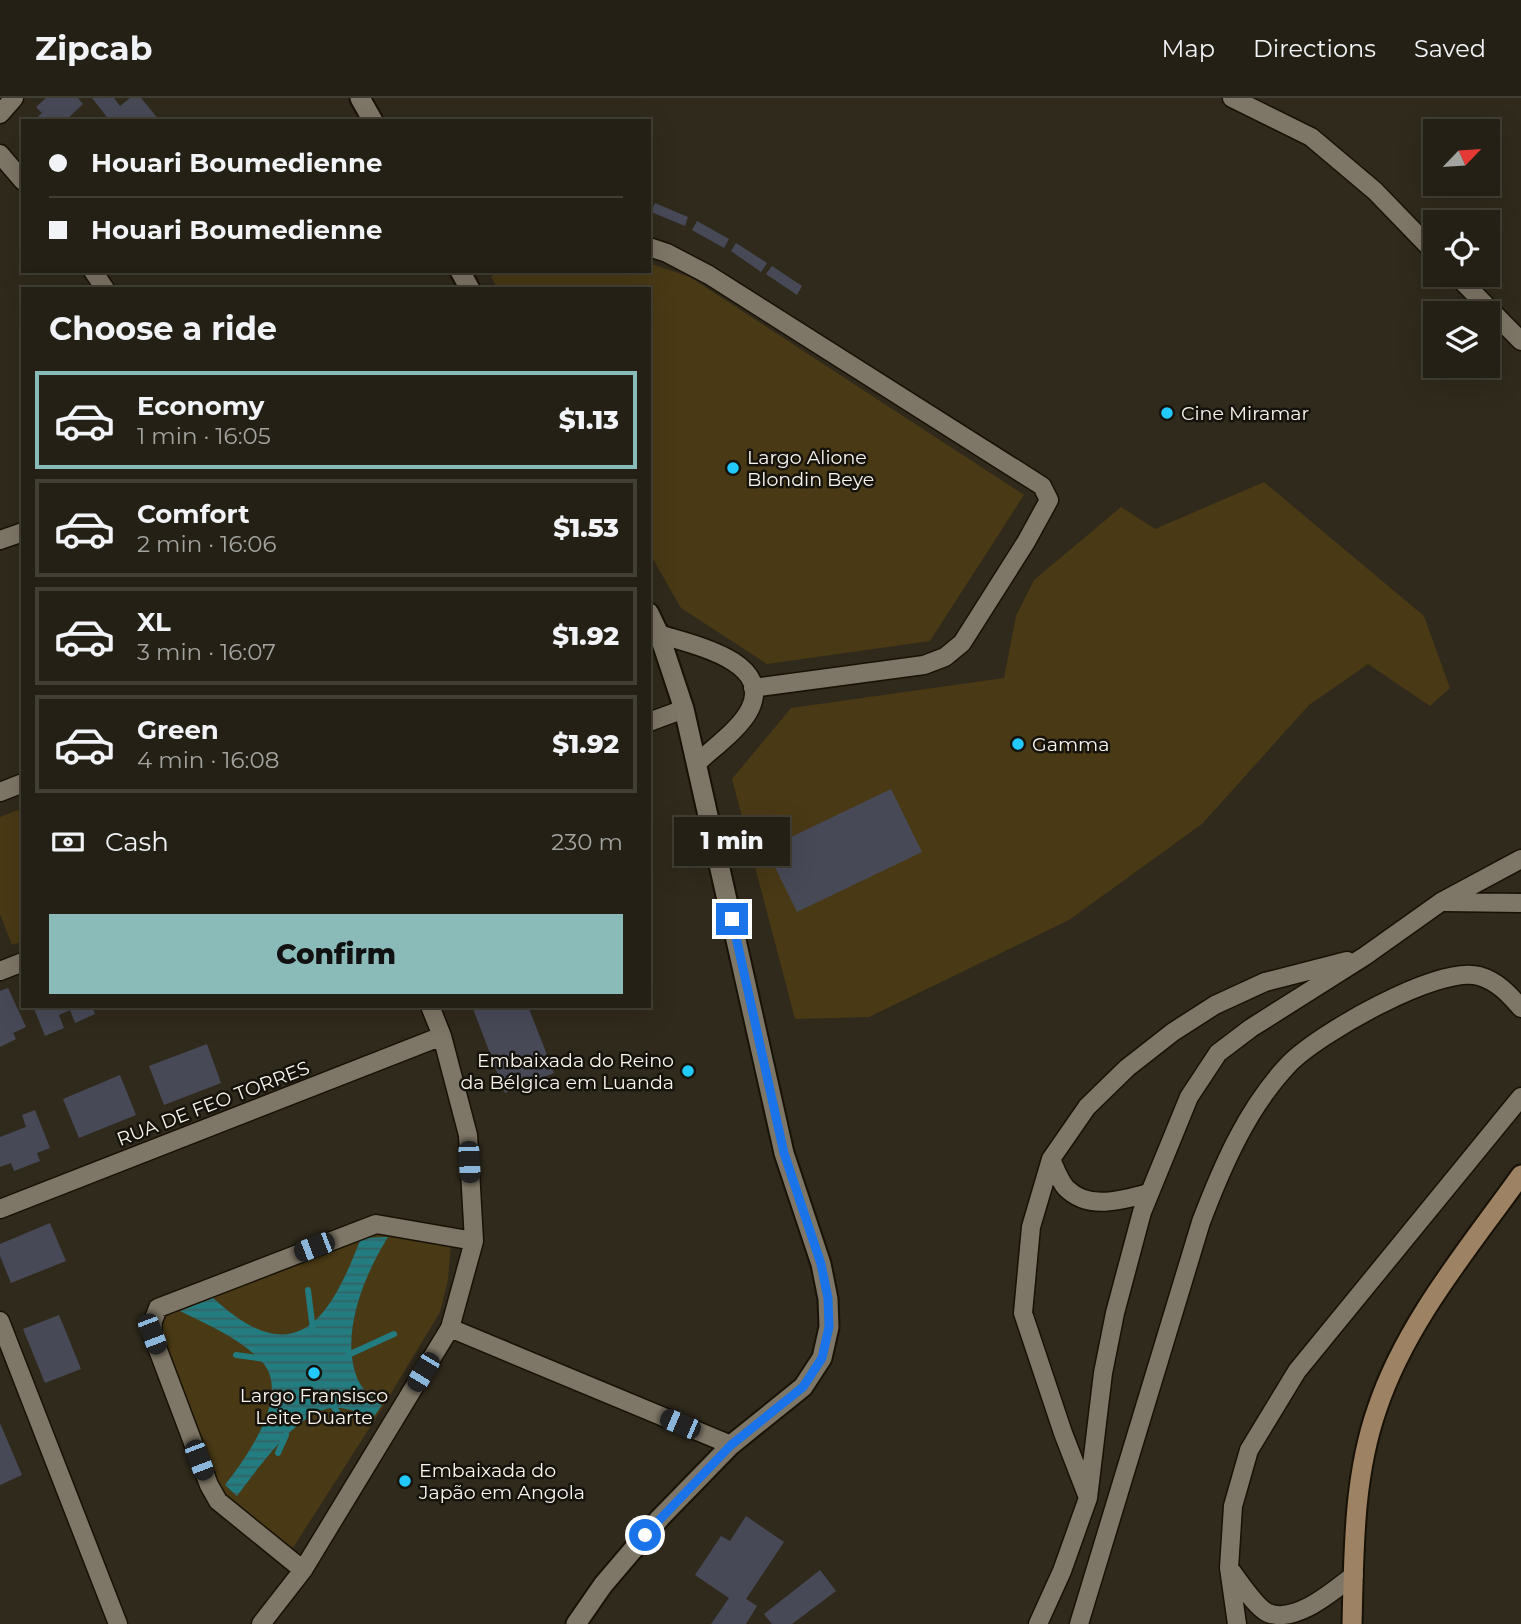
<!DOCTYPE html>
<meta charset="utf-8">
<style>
body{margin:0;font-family:Montserrat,sans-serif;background:#302d22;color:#f1f3f6;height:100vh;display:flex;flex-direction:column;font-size:26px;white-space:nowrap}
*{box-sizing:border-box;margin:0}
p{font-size:23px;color:#a3a3a0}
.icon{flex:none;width:38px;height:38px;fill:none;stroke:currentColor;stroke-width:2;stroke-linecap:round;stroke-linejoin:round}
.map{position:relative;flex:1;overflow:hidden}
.drawer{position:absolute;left:21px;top:189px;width:630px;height:721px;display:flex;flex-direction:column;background:#242015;border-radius:0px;box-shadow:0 7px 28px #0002,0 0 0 2px #413e34}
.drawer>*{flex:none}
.banner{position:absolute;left:21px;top:21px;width:630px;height:154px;border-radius:0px;box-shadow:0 7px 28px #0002,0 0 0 2px #413e34;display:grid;align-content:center;height:154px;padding:0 28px;background:#242015}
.needle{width:46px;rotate:65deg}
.controls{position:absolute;left:1423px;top:21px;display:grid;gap:14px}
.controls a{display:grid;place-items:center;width:77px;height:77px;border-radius:0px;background:#242015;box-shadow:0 7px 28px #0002,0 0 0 2px #413e34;font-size:35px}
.end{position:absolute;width:32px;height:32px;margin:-16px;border:9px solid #1a73e8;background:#fff;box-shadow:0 0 0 4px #fff}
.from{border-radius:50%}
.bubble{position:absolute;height:49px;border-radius:0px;background:#242015;box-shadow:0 7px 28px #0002,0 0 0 2px #413e34;font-size:23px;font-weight:800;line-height:49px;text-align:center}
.car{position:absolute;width:21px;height:42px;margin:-21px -10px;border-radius:9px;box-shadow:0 0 5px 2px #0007;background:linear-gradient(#222 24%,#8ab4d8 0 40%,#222 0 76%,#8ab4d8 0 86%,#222 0)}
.banner b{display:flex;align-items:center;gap:24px;height:66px;font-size:26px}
.banner b+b{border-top:2px solid #413e34}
.banner i{width:18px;height:18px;background:#f1f3f6}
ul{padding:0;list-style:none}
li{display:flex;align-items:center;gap:21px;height:98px;margin:0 14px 10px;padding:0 14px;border:4px solid #413e34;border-radius:0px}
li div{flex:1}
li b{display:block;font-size:26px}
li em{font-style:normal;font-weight:800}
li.on{border-color:#8bbbb9}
li>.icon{width:63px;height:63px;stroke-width:1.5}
h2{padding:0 28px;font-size:32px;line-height:84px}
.pay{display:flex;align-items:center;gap:18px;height:77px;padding:0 28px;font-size:26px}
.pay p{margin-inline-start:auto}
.primary-button{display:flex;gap:14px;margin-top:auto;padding:14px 28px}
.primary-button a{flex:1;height:80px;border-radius:0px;background:#8bbbb9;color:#111;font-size:28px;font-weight:800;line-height:80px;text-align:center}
header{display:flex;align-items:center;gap:42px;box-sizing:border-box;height:98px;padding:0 35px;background:#242015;border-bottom:2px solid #413e34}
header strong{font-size:33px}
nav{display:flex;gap:38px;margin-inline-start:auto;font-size:24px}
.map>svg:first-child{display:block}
.green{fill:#493915}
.water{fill:url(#water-rules)}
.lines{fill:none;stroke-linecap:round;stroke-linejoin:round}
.stream{stroke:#227c80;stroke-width:6}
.building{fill:#484957}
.minor-casing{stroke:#181206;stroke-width:21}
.tertiary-casing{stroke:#181206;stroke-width:23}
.secondary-casing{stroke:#181206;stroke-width:23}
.minor{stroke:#7e7666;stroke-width:18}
.tertiary{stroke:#7e7666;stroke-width:19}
.secondary{stroke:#9e8264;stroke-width:19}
.route{stroke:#1a73e8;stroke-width:9}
.poi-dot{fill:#22c9fd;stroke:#16130d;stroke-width:2.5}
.labels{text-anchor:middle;stroke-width:5;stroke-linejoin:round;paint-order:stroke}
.poi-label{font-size:19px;fill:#f9f4ec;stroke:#16130d;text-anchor:start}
.street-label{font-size:19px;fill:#f9f4ec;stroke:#16130d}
</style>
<header>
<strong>Zipcab</strong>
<nav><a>Map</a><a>Directions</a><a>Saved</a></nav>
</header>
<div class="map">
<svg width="1521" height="1526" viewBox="0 0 1521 1526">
<defs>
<pattern id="water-rules" width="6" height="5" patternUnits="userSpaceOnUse" patternTransform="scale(1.75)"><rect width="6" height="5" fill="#227c80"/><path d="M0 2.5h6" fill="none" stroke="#366264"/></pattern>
</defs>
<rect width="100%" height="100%" fill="#302a1c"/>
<!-- green -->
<path class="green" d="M 649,165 L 690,179 L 1024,397 L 930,543 L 767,566 L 681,510 L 649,454 L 649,191 L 498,191 L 491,179 L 497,173 L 649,173 Z
M 1264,384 L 1424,518 L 1450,590 L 1430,608 L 1368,566 L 1309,607 L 1202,726 L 1069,822 L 869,919 L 795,921 L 732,681 L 791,610 L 1004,580 L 1016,518 L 1034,482 L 1121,409 L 1155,431 Z
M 23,710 L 23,843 L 12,847 L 0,816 L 0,719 Z
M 388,1130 L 451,1145 L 448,1182 L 440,1214 L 381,1312 L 293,1450 L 252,1422 L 215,1385 L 161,1234 L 164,1221 L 172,1213 Z"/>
<!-- water -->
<path class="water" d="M 388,1139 C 364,1177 338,1240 359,1284 C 364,1294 374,1300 382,1307 L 373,1320 C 360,1315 345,1308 331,1310 C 297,1314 257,1372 237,1398 L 225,1387 C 246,1360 291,1298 263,1265 C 242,1241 208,1227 180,1213 L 213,1200 C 295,1275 329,1224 361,1140 Z"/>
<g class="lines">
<!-- stream -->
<path class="stream" d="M 308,1192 L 313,1232
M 236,1257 L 265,1261
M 348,1257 L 394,1236
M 329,1303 L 345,1324
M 278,1355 L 286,1337"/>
</g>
<!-- building -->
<path class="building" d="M 46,0 L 78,0 L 83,6 L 65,23 L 33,23 L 42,15 L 36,9 Z
M 92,0 L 114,0 L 120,8 L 130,0 L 141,0 L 160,23 L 110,23 Z
M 655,105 L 688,119 L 685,128 L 651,114 Z
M 697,123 L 729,141 L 724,150 L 692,132 Z
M 736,145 L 767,165 L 761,174 L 731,153 Z
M 772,168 L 802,188 L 797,197 L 766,176 Z
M 891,691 L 922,754 L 797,814 L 766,751 Z
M 8,890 L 26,929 L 13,935 L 16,941 L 0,949 L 0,893 Z
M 33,908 L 92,908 L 95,916 L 75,925 L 70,912 L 59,917 L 64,930 L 45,938 Z
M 472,908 L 528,908 L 554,975 L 505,995 Z
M 207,946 L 221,985 L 164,1007 L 149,968 Z
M 120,977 L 136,1017 L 79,1040 L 63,1001 Z
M 35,1012 L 50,1050 L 37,1055 L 40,1063 L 14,1073 L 11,1065 L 0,1069 L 0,1039 L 26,1029 L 22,1017 Z
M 50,1125 L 66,1163 L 11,1185 L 0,1158 L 0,1146 Z
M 59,1217 L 81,1271 L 45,1285 L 23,1231 Z
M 0,1325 L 22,1377 L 0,1387 Z
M 746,1418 L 784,1444 L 746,1501 L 757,1508 L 746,1526 L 711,1526 L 729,1500 L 695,1477 L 721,1438 L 730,1443 Z
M 820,1472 L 836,1493 L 792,1526 L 772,1526 L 764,1516 Z"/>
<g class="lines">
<!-- minor casing -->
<g class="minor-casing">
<path id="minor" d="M 1232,0 L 1311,39 L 1375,93 L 1435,155
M 0,16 L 14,0
M 0,56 L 23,83
M 649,149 L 667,155 L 709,177 L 1042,388 L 1049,402 L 1026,444 L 962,545 L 945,559 L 924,567 L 753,590
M 93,173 L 105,191
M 1456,177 L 1521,243
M 0,442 L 23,434
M 659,536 C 689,546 774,562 750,611 C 741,630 712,651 697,665
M 649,624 L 684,611
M 0,694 L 23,685
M 1445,804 L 1521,805
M 0,873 L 23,864
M 1051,1061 C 1055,1070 1059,1082 1066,1090 C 1089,1113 1121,1102 1149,1095
M 0,1111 L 442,938
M 0,1223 L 118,1526
M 450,1230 L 731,1347
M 1087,1397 L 1063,1335 L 1023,1215 L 1031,1129 L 1051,1061 L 1087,1009 L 1127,970 L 1173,934 L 1215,907 L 1265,884 L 1347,863
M 1229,1470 C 1238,1481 1255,1509 1268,1515 C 1296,1526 1333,1493 1354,1477
M 303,1472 L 218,1403 L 209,1387 L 152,1236 L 153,1223 L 158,1210 L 376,1126 L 474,1143
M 261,1526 L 303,1472 L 450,1230 L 474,1143 L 468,1037 L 442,938 L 430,908
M 1038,1526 L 1062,1473 L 1088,1400 L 1103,1275 L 1115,1215 L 1142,1114 L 1189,999 L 1218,955 L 1251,930 L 1365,858 L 1441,804 L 1521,761
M 1079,1526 L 1201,1124 C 1222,1069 1247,1010 1289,966 C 1318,936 1438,867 1479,878 C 1497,883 1509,896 1521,910
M 1237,1526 L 1229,1470 L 1233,1408 L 1249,1352 L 1297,1273 L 1521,999"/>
</g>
<!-- tertiary casing -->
<g class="tertiary-casing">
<path id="tertiary" d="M 360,0 L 373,23
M 460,173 L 470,191
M 576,1526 L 603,1487 L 660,1420 L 731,1347 L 803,1289 L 822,1260 L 829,1229 L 828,1201 L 821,1166 L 784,1055 L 684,611 L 659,536 L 649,515"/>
</g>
<!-- secondary casing -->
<g class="secondary-casing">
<path id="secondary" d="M 1352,1526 C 1354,1454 1353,1380 1377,1311 C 1406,1224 1469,1150 1521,1077"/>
</g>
<!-- minor -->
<use href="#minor" class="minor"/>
<!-- tertiary -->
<use href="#tertiary" class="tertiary"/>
<!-- secondary -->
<use href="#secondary" class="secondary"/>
</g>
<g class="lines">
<!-- route -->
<path class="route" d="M 645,1437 L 731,1347 L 803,1289 L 822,1260 L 829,1229 L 828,1200 L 821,1166 L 784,1055 L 732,821"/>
</g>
<!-- markers -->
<g class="poi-dot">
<circle cx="1167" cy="315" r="7"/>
<circle cx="733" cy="370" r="7"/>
<circle cx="1018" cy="646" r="7"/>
<circle cx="688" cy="973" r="7"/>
<circle cx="314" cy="1275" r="7"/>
<circle cx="405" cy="1383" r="7"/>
</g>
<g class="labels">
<!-- poi labels -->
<g class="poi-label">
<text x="1181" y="322">Cine Miramar</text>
<text x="747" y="366">Largo Alione<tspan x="747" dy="22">Blondin Beye</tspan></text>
<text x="1032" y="653">Gamma</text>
<text x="674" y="969" text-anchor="end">Embaixada do Reino<tspan x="674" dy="22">da Bélgica em Luanda</tspan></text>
<text x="314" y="1304" text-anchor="middle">Largo Fransisco<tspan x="314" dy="22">Leite Duarte</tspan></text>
<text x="419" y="1379">Embaixada do<tspan x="419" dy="22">Japão em Angola</tspan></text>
</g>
<!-- street labels -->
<g class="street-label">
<text transform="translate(213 1005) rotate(-21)" y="7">RUA DE FEO TORRES</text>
</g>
</g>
</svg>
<div class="controls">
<a><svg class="needle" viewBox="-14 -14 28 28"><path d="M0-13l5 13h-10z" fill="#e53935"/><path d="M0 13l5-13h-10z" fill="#a3a3a0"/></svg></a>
<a><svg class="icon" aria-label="locate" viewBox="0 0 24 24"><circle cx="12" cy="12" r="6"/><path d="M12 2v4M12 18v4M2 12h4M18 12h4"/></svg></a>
<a><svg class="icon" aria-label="layers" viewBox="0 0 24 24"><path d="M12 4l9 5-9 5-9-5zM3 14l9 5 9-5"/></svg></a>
</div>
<i class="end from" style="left:645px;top:1437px"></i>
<i class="end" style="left:732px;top:821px"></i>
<div class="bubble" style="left:674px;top:719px;width:116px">1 min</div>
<i class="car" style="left:469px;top:1064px;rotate:177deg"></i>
<i class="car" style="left:314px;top:1149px;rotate:249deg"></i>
<i class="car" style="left:152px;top:1236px;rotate:159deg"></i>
<i class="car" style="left:423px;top:1274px;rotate:211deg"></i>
<i class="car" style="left:680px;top:1326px;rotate:293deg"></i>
<i class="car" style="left:199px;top:1362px;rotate:159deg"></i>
<div class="banner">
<b><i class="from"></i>Houari Boumedienne</b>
<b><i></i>Houari Boumedienne</b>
</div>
<section class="drawer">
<h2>Choose a ride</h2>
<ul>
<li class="on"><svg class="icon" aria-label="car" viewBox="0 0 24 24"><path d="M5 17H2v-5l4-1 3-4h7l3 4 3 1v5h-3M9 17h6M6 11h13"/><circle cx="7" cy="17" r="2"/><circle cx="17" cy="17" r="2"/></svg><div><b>Economy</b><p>1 min · 16:05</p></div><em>$1.13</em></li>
<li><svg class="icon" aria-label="car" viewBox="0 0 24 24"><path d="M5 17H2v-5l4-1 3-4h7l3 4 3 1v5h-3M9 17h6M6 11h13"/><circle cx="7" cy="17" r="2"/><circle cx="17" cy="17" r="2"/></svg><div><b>Comfort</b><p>2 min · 16:06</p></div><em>$1.53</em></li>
<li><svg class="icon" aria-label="car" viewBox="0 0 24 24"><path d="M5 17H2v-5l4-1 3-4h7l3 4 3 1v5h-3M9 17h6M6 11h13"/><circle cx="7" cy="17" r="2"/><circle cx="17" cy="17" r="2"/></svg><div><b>XL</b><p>3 min · 16:07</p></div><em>$1.92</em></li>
<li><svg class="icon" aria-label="car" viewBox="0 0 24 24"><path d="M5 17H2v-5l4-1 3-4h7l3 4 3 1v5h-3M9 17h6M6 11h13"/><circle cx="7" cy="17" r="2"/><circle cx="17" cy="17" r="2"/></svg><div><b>Green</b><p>4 min · 16:08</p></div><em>$1.92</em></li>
</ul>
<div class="pay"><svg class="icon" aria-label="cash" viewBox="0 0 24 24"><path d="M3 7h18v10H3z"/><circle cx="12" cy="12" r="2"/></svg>Cash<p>230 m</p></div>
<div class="primary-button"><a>Confirm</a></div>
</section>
</div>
